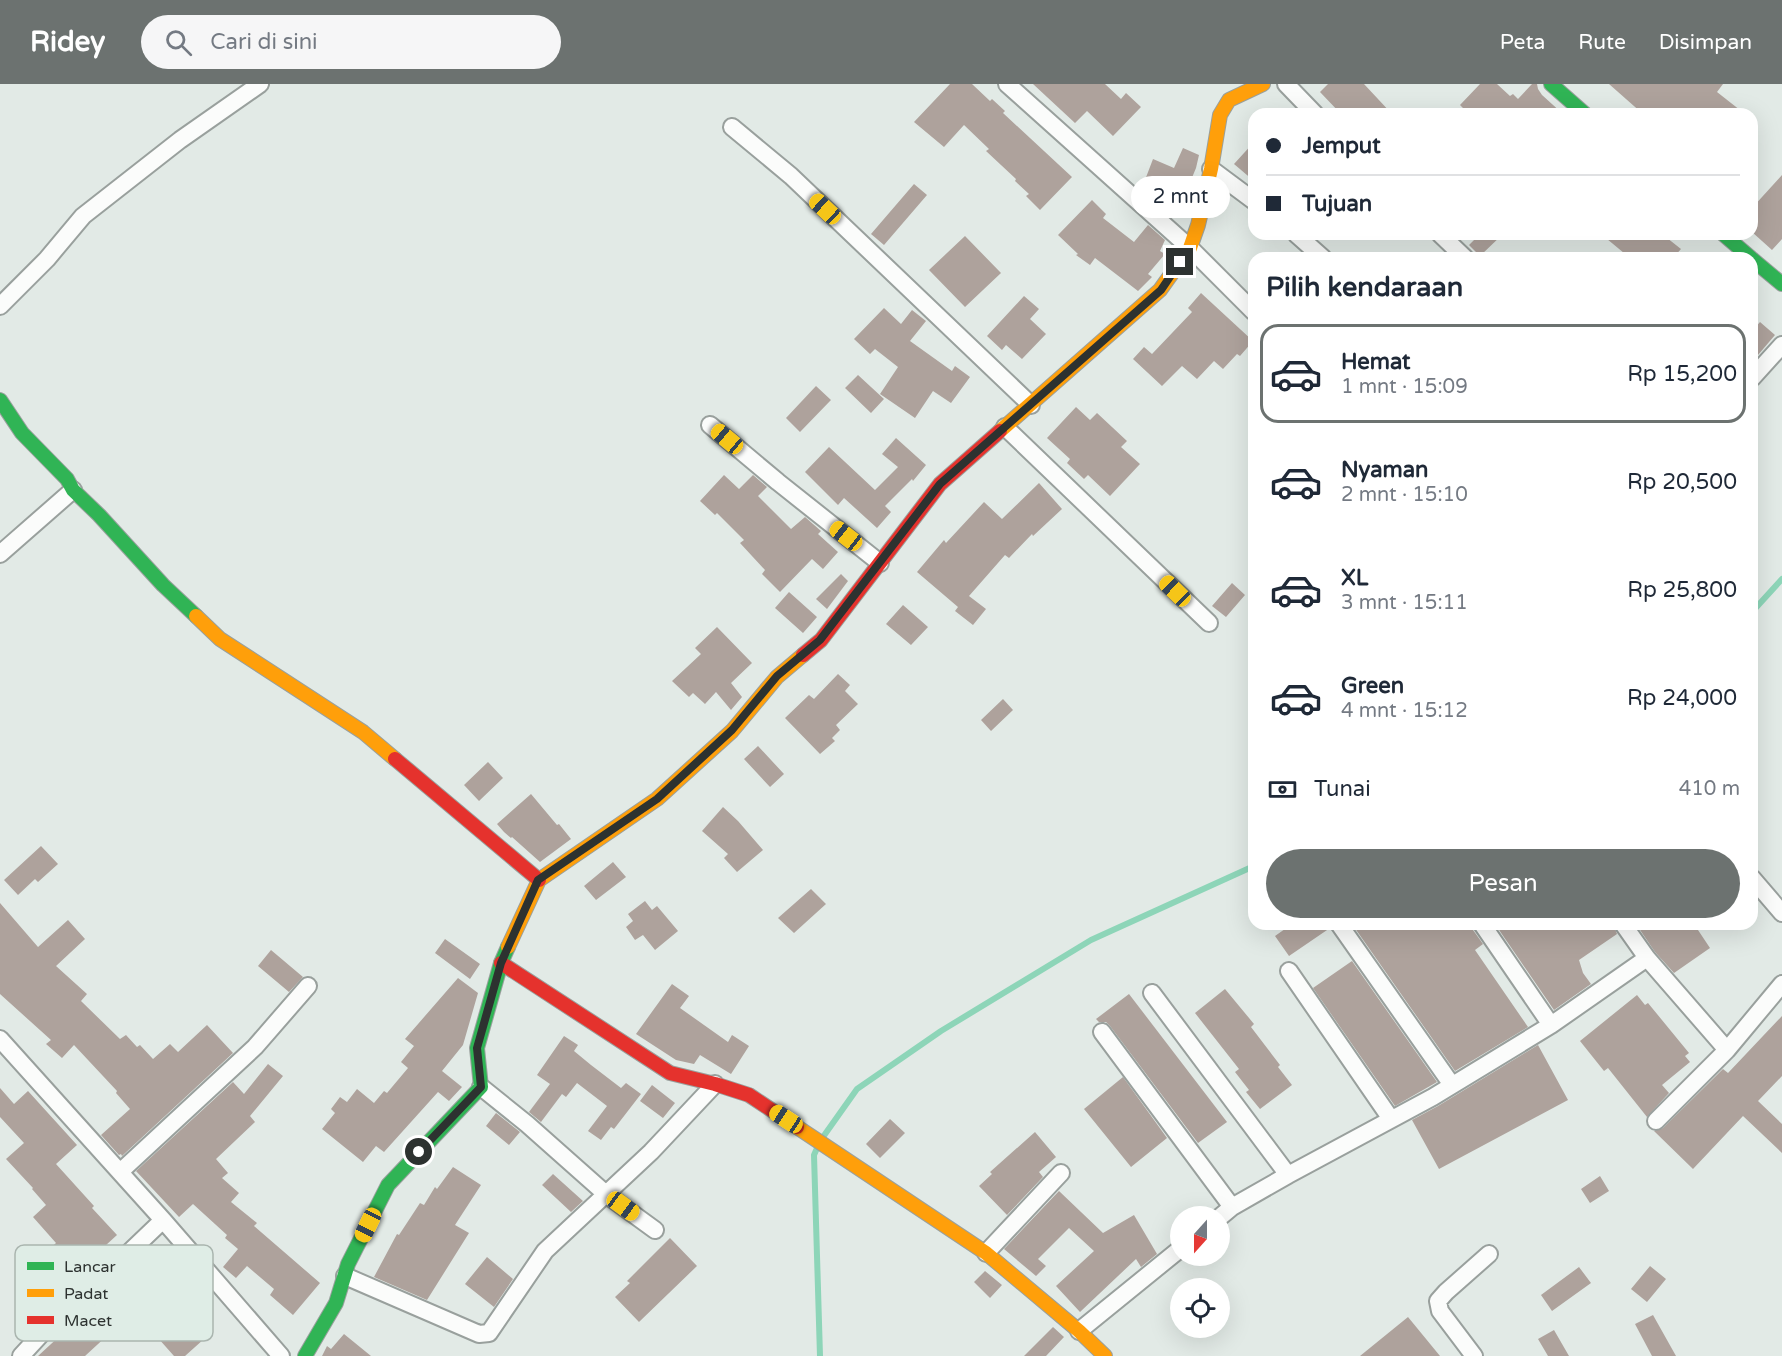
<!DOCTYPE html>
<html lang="id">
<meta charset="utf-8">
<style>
body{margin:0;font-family:"Varela Round",sans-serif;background:#f6f6f7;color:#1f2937;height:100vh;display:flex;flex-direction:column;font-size:22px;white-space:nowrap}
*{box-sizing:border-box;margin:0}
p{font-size:20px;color:#747a83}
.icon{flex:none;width:33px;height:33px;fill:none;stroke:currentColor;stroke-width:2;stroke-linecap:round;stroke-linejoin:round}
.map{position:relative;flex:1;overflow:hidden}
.details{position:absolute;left:1248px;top:168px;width:510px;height:678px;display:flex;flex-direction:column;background:#fff;border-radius:18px;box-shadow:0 6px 24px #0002}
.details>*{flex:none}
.guide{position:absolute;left:1248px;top:24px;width:510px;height:132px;border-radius:18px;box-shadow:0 6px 24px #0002;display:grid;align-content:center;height:132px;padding:0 18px;background:#fff}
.needle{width:39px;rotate:201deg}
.fabs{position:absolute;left:1170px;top:1122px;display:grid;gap:12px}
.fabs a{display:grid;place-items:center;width:60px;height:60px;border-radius:50%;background:#fff;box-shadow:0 6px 24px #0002;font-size:30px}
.end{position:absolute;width:27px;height:27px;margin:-14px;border:8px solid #2d3230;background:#fff;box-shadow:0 0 0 3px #fff}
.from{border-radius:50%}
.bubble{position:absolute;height:42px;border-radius:21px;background:#fff;box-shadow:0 6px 24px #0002;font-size:20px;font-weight:600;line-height:42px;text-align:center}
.car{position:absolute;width:18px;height:36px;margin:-18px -9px;border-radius:8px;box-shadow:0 0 4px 2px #0007;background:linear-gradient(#f5c518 24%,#345 0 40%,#f5c518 0 76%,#345 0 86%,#f5c518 0)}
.guide b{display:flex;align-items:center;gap:21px;height:57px;font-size:22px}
.guide b+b{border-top:2px solid #e0e1e3}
.guide i{width:15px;height:15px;background:#1f2937}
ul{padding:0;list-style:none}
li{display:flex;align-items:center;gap:18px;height:99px;margin:0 12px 9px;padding:0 6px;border:3px solid transparent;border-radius:18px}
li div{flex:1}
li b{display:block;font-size:22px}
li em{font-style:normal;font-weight:600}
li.on{border-color:#6c7270}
li>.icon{width:54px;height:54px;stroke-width:1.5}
h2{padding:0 18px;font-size:27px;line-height:72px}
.pay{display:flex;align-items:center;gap:15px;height:66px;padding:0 18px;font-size:22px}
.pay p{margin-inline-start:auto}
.primary-button{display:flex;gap:12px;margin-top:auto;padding:12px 18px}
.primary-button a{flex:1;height:69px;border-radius:36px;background:#6c7270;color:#fff;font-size:24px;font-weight:600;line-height:69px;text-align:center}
header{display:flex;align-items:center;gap:36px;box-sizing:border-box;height:84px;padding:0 30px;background:#6c7270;color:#fff}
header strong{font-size:28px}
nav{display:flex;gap:33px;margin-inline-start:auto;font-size:21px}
.search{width:420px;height:54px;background:#f6f6f7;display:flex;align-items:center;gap:15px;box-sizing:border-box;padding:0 21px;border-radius:33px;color:#747a83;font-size:22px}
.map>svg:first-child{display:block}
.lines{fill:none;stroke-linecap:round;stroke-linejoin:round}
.stream{stroke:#8dd5b8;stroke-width:6}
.building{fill:#aea29c}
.street-casing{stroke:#99a09d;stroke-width:20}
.fast-casing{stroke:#99a09d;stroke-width:16}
.slow-casing{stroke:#99a09d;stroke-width:16}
.jam-casing{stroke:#99a09d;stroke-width:16}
.street{stroke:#fbfcfb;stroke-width:16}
.fast{stroke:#30b455;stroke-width:14}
.slow{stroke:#ff9f0a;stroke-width:14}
.jam{stroke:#e5322d;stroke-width:14}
.route{stroke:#2d3230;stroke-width:8}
.key{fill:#dfede6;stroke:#aab5af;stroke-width:1.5}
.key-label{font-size:16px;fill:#2d3230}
</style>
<header>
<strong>Ridey</strong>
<div class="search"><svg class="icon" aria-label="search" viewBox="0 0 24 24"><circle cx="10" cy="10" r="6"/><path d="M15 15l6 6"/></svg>Cari di sini</div>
<nav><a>Peta</a><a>Rute</a><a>Disimpan</a></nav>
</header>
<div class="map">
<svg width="1782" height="1272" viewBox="0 0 1782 1272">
<rect width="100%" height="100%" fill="#e2eae6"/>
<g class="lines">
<!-- stream -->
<path class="stream" d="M 1752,528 L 1782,495
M 823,1053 L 857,1005 L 941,947 L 1091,856 L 1254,782
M 818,1062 L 814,1071 L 820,1272"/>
</g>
<!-- building -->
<path class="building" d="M 950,0 L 972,0 L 990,17 L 992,15 L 1005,27 L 1003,29 L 1072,93 L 1040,126 L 1026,112 L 1029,110 L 1015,97 L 1016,95 L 986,67 L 989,65 L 964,41 L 944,63 L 914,38 Z
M 1033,0 L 1105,0 L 1121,15 L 1126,9 L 1141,23 L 1113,52 L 1087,27 L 1075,39 Z
M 1328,0 L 1364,0 L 1392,30 L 1341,30 L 1320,8 Z
M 1480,0 L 1497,0 L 1510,12 L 1513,10 L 1518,15 L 1532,0 L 1537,0 L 1538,5 L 1542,11 L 1563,30 L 1469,30 L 1460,21 Z
M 1609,0 L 1723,0 L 1717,8 L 1745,30 L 1643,30 Z
M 1254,58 L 1254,97 L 1234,80 Z
M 1183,64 L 1199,71 L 1196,84 L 1184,113 L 1145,96 L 1153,75 L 1174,84 Z
M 1782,91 L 1782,155 L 1772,166 L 1752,148 L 1752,124 Z
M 914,100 L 927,111 L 884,161 L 871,150 Z
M 1092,116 L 1106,130 L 1103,134 L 1134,158 L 1148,141 L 1165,156 L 1160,167 L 1165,170 L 1148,190 L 1152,193 L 1138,207 L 1095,174 L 1090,181 L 1076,171 L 1078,170 L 1058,151 Z
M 1480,150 L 1503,150 L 1480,172 L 1469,161 Z
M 1601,150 L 1662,150 L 1681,165 L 1673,174 L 1630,174 Z
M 965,152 L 1001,189 L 965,223 L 929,186 Z
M 1201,209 L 1253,257 L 1240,272 L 1237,270 L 1223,285 L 1214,277 L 1197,295 L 1182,282 L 1162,302 L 1133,275 L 1144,263 L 1152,270 L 1192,228 L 1188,224 Z
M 1024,212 L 1039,225 L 1030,235 L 1046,250 L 1022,275 L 1006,261 L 1002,266 L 987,252 Z
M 884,224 L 901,240 L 912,226 L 926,237 L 910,257 L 952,287 L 955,282 L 970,293 L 951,319 L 933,307 L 915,334 L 880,310 L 898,283 L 875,265 L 870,270 L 854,255 Z
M 1760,238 L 1775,251 L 1752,278 L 1752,247 Z
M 858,291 L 884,315 L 871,329 L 845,304 Z
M 816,302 L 831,316 L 800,348 L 786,334 Z
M 1076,323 L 1090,336 L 1097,329 L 1127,357 L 1121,363 L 1140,380 L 1110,412 L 1088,391 L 1084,395 L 1067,379 L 1070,375 L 1047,354 Z
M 896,354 L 926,381 L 913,397 L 912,395 L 885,422 L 891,428 L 877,444 L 844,414 L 838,421 L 805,388 L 829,363 L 875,406 L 898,383 L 882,370 Z
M 724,391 L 739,405 L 753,391 L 767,403 L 758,412 L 791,445 L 805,433 L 821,447 L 818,450 L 838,468 L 823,485 L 812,475 L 780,508 L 762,490 L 765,486 L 740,459 L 744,456 L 717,429 L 715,431 L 700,417 Z
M 1039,399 L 1062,425 L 1033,452 L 1032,450 L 1009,474 L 1005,471 L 969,512 L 986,525 L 973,541 L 955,527 L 958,523 L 917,488 L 944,456 L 946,459 L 984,418 L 1002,435 Z
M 841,490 L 848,497 L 827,525 L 816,515 Z
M 1232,499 L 1245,511 L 1226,533 L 1212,522 Z
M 789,508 L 817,533 L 803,549 L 775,524 Z
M 903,521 L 928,543 L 911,561 L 886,540 Z
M 717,543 L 752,579 L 731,599 L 742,613 L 731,626 L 716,608 L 705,620 L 693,609 L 689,613 L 672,597 L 701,570 L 695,564 Z
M 838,590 L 850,601 L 845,607 L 858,620 L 836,641 L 840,646 L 832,654 L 835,657 L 820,670 L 785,634 L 809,611 L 814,615 Z
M 1003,615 L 1013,626 L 991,647 L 981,636 Z
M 758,662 L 784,690 L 770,703 L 744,675 Z
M 488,678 L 503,694 L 479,717 L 464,701 Z
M 531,710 L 557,741 L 559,740 L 571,755 L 540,778 L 512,753 L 511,754 L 504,748 L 497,740 Z
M 723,723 L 738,737 L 763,766 L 737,788 L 724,774 L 728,770 L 702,747 Z
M 41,762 L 58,780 L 38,798 L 35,795 L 18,811 L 4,796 Z
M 613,778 L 626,793 L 596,816 L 584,802 Z
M 811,805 L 826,820 L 794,849 L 778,834 Z
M 645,817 L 652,826 L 657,822 L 678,847 L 655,866 L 643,851 L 635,856 L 626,843 L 633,837 L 628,830 Z
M 0,819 L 38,863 L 68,836 L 85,855 L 56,882 L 87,910 L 81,917 L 120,955 L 126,951 L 137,963 L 140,961 L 153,975 L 170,960 L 178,968 L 207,941 L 233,969 L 122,1072 L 121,1070 L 119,1071 L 101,1051 L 130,1025 L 116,1009 L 117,1007 L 74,961 L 62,974 L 46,960 L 51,956 L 0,910 Z
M 1292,840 L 1329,840 L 1330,844 L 1289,872 L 1275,852 Z
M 1352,840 L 1472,840 L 1473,846 L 1483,860 L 1475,866 L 1528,943 L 1455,987 Z
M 1495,840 L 1613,840 L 1617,850 L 1579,876 L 1583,889 L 1591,900 L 1554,926 Z
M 1636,840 L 1694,840 L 1710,864 L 1674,889 L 1655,868 Z
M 445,855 L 480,880 L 470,895 L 435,869 Z
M 271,866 L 303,893 L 289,908 L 258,882 Z
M 1352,877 L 1437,998 L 1395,1022 L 1313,904 Z
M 458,894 L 478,909 L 463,961 L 442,987 L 462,1003 L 449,1017 L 438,1008 L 384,1068 L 376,1062 L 363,1078 L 322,1045 L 335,1029 L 331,1025 L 340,1013 L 347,1018 L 357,1005 L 374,1019 L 384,1007 L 387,1009 L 408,984 L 401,978 L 414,962 L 405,955 Z
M 672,900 L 689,912 L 680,924 L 728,958 L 732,951 L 749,962 L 731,990 L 700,971 L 694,980 L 676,976 L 636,950 Z
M 1225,905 L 1254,940 L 1251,943 L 1280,981 L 1278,983 L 1292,1001 L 1260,1025 L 1246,1008 L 1249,1006 L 1235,988 L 1239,985 L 1195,929 Z
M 1129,910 L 1227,1038 L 1198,1059 L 1110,942 L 1106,938 L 1099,938 L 1096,935 Z
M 1637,911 L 1645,921 L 1648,919 L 1689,969 L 1685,972 L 1690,978 L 1662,1001 L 1669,1009 L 1647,1033 L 1608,984 L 1604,987 L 1580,957 Z
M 1782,932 L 1782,992 L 1758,1017 L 1782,1040 L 1782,1069 L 1743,1032 L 1693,1085 L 1654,1047 L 1663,1044 L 1723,985 L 1728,989 Z
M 564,952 L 578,961 L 574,967 L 591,981 L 621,1004 L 626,999 L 641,1010 L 614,1045 L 611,1043 L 601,1056 L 588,1047 L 607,1022 L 577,999 L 566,1013 L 562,1010 L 541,1038 L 529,1028 L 550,1000 L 537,991 Z
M 1538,961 L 1568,1016 L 1439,1085 L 1412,1036 L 1438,1022 Z
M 268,980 L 283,992 L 250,1032 L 255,1038 L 216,1075 L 228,1089 L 222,1094 L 239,1109 L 231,1118 L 257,1139 L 254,1142 L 320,1199 L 293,1231 L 270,1211 L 274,1205 L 247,1182 L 236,1194 L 223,1183 L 238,1165 L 225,1154 L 227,1151 L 193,1120 L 179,1133 L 136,1087 L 233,998 L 244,1010 Z
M 1123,993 L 1167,1054 L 1131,1083 L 1084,1025 Z
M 652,1001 L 675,1019 L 663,1034 L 640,1017 Z
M 0,1004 L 14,1020 L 28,1007 L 77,1061 L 56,1080 L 94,1122 L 92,1124 L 117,1151 L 71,1193 L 47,1167 L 56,1159 L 33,1133 L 46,1121 L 32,1105 L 33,1104 L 6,1075 L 24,1059 L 0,1033 Z
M 496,1029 L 520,1048 L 509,1061 L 486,1042 Z
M 890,1035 L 905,1049 L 880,1074 L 866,1060 Z
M 1035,1048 L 1056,1073 L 1039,1088 L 1043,1093 L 1007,1131 L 979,1102 L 992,1090 L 990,1088 Z
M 453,1083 L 481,1101 L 455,1141 L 469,1149 L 427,1216 L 374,1193 L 397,1150 L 399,1151 L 420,1119 L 424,1121 L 435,1103 L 437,1105 Z
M 553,1090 L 583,1117 L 571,1128 L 542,1101 Z
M 1600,1092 L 1609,1107 L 1590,1119 L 1581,1105 Z
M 1059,1107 L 1103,1149 L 1134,1131 L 1157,1170 L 1141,1183 L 1136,1175 L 1080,1228 L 1056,1202 L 1094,1167 L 1069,1144 L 1038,1175 L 1046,1182 L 1036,1192 L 1004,1165 Z
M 670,1154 L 697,1182 L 639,1238 L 615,1213 L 630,1199 L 627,1197 Z
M 487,1173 L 513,1195 L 494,1223 L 465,1200 Z
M 1650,1182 L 1666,1195 L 1647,1218 L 1631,1205 Z
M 133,1183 L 167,1219 L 170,1217 L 204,1255 L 185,1272 L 174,1272 L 134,1227 L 85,1272 L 38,1272 L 76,1237 L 75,1235 L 117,1200 L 116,1199 Z
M 1579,1183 L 1591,1199 L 1552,1227 L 1541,1211 Z
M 985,1187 L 1002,1201 L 990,1214 L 974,1198 Z
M 1653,1231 L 1676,1272 L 1652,1272 L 1635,1240 Z
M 1408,1233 L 1440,1272 L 1360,1272 Z
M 1053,1243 L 1064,1253 L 1046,1272 L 1024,1272 Z
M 1554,1246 L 1569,1272 L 1548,1272 L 1538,1255 Z
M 344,1250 L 371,1272 L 322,1272 L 327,1262 L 331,1265 Z"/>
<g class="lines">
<!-- street casing -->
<g class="street-casing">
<path id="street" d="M 1007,0 L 1190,164 L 1254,228
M 1286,0 L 1315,30
M 732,43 L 791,92 L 1031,321
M 1211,85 L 1254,117
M 1296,150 L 1323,174
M 1440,150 L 1465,174
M 0,222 L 47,175 L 83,132 L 180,56 L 260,0
M 1752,294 L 1782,261
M 710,341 L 778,398 L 880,479
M 1005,343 L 1209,539
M 0,470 L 73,406
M 1752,794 L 1782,829
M 1339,840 L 1452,1001
M 1482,840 L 1551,941
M 1623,840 L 1647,874 L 1727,966
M 1289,887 L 1391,1035
M 1152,909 L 1288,1091
M 1102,948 L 1232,1123
M 0,955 L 163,1136 L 281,1272
M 481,1003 L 527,1040 L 607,1111 L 655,1146
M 1656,1037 L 1727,966 L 1782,900
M 120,1088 L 255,963 L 308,902
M 1220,1133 L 1232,1123 L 1288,1091 L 1433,1013 L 1551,941 L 1647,874
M 986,1169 L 1061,1089
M 345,1192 L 479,1250 L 489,1249 L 545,1167 L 651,1068 L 715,1000
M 1079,1247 L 1180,1165
M 21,1272 L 44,1247 L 94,1202 L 163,1136
M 1474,1272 L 1440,1227 L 1438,1217 L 1446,1208 L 1489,1170"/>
</g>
<!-- fast casing -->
<g class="fast-casing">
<path id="fast" d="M 1551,0 L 1585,30
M 1723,150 L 1751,174
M 1752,175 L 1782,200
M 0,316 L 22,349 L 67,395 L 73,406 L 99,431 L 163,501 L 196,532
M 305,1272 L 336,1219 L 348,1180 L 388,1101 L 481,1003 L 477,964 L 501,879 L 508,863"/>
</g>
<!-- slow casing -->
<g class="slow-casing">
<path id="slow" d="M 1000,347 L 1160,206 L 1190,164 L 1198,141 L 1211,85 L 1220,31 L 1229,16 L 1263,0
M 196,532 L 220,555 L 363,648 L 395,675
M 508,863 L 539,796 L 657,715 L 732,647 L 777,593 L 803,571
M 797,1043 L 986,1169 L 1079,1247 L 1105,1272"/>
</g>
<!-- jam casing -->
<g class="jam-casing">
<path id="jam" d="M 803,571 L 821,556 L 940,400 L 1000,347
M 395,675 L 539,796
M 501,879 L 670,989 L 715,1000 L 749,1011 L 797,1043"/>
</g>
<!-- street -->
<use href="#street" class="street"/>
<!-- fast -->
<use href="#fast" class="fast"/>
<!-- slow -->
<use href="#slow" class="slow"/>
<!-- jam -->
<use href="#jam" class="jam"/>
</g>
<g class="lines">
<!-- route -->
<path class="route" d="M 419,1068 L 481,1003 L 477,964 L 501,879 L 538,796 L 657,715 L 732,646 L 777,592 L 820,556 L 940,400 L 1161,206 L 1180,178"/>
</g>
<!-- legend -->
<rect x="15" y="1161" width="198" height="96" rx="9" class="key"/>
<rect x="27" y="1178" width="27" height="8" fill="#30b455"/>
<rect x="27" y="1205" width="27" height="8" fill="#ff9f0a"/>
<rect x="27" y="1232" width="27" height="8" fill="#e5322d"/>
<g class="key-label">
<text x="64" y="1188">Lancar</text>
<text x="64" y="1215">Padat</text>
<text x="64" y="1242">Macet</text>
</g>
</svg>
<div class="fabs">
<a><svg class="needle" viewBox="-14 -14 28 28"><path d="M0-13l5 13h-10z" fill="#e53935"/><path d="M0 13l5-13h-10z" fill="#747a83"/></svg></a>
<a><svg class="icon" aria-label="locate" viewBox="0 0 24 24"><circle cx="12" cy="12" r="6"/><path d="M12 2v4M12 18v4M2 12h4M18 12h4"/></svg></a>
</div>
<i class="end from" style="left:419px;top:1068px"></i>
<i class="end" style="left:1180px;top:178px"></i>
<div class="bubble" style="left:1131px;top:92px;width:99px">2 mnt</div>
<i class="car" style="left:825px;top:125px;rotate:313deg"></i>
<i class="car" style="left:727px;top:355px;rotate:310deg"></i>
<i class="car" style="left:846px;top:452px;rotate:308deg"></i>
<i class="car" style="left:1175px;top:507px;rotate:314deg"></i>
<i class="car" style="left:786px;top:1035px;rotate:303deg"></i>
<i class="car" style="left:623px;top:1122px;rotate:126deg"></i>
<i class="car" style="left:368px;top:1141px;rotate:206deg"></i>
<div class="guide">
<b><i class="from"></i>Jemput</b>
<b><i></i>Tujuan</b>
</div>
<section class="details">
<h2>Pilih kendaraan</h2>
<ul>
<li class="on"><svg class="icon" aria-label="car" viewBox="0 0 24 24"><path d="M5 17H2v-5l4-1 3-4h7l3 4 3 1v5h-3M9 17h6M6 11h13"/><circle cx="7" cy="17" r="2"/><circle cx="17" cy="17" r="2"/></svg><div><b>Hemat</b><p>1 mnt · 15:09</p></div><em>Rp 15,200</em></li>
<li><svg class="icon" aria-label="car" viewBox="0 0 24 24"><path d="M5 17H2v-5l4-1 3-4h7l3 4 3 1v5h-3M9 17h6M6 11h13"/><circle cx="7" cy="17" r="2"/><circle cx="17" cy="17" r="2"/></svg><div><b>Nyaman</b><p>2 mnt · 15:10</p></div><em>Rp 20,500</em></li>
<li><svg class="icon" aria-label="car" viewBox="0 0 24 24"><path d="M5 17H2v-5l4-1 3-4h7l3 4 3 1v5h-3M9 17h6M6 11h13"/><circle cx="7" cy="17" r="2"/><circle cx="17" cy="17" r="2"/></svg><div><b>XL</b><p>3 mnt · 15:11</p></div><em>Rp 25,800</em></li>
<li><svg class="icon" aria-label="car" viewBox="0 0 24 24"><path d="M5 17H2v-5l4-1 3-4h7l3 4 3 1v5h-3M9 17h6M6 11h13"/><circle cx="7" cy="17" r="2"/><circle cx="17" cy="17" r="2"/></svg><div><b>Green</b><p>4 mnt · 15:12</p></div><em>Rp 24,000</em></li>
</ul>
<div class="pay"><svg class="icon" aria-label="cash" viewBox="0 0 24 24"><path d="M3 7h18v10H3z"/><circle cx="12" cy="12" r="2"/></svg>Tunai<p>410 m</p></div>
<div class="primary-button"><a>Pesan</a></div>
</section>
</div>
